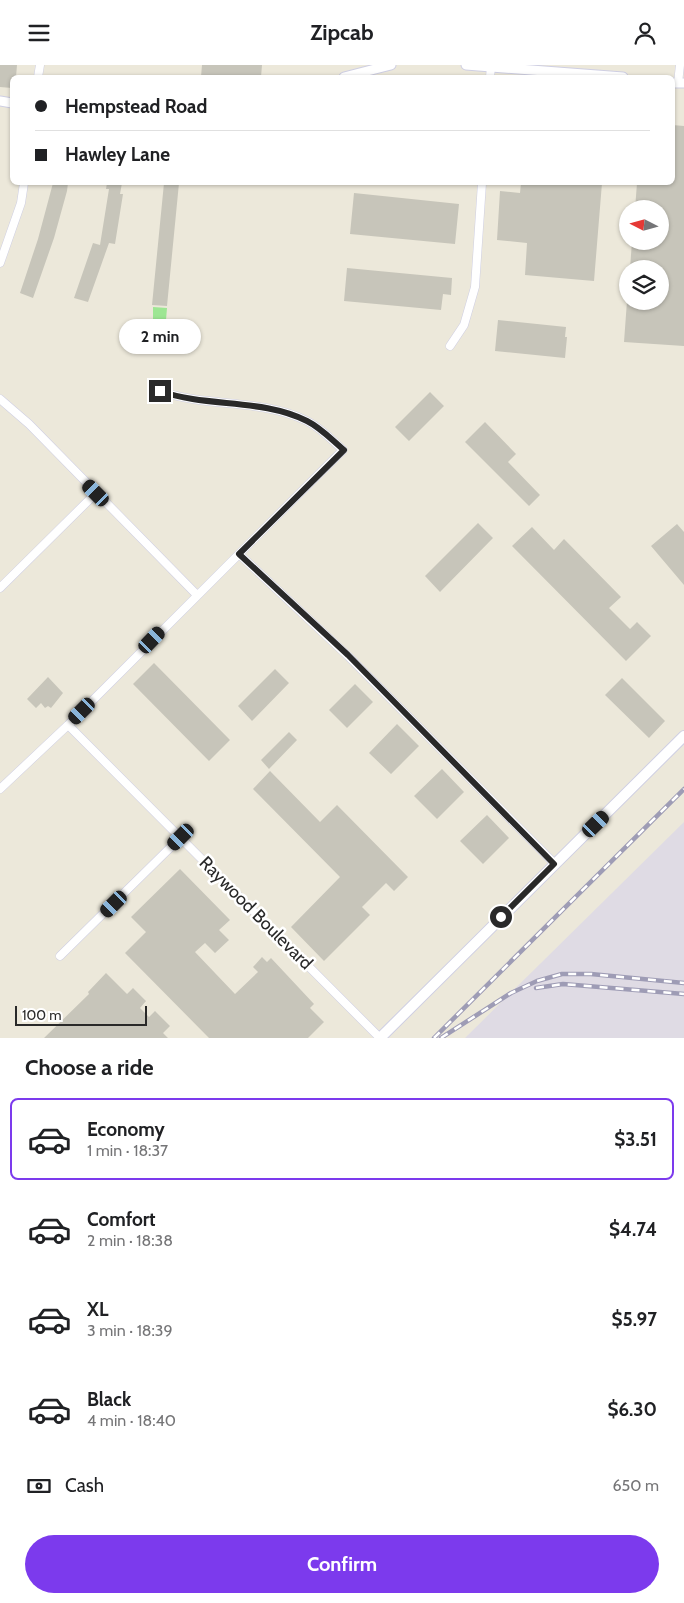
<!DOCTYPE html>
<meta charset="utf-8">
<style>
body{margin:0;font-family:Cabin,sans-serif;background:#f6f6f6;color:#202124;height:100vh;display:flex;flex-direction:column;font-size:19px;white-space:nowrap}
*{box-sizing:border-box;margin:0}
p{font-size:16px;color:#757577}
.icon{flex:none;width:28px;height:28px;fill:none;stroke:currentColor;stroke-width:2;stroke-linecap:round;stroke-linejoin:round}
.map{position:relative;height:973px;overflow:hidden}
.sheet{display:flex;flex-direction:column;background:#fff;flex:1}
.sheet>*{flex:none}
.top-card{position:absolute;left:10px;top:10px;width:665px;height:110px;border-radius:8px;box-shadow:0 1px 4px #0004;display:grid;align-content:center;height:110px;padding:0 25px;background:#fff}
.needle{width:32px;rotate:276deg}
.buttons{position:absolute;left:619px;top:135px;display:grid;gap:10px}
.buttons a{display:grid;place-items:center;width:50px;height:50px;border-radius:50%;background:#fff;box-shadow:0 1px 4px #0004;font-size:25px}
.scale{position:absolute;left:15px;bottom:12px;width:132px;box-sizing:border-box;padding-left:5px;border:2px solid #292929;border-top:0;font-size:14px;line-height:18px;white-space:nowrap;color:#292929;-webkit-text-stroke:4px #fff;paint-order:stroke}
.end{position:absolute;width:22px;height:22px;margin:-11px;border:6px solid #292929;background:#fff;box-shadow:0 0 0 2px #fff}
.from{border-radius:50%}
.bubble{position:absolute;height:35px;border-radius:18px;background:#fff;box-shadow:0 1px 4px #0004;font-size:16px;font-weight:800;line-height:35px;text-align:center}
.car{position:absolute;width:15px;height:30px;margin:-15px -8px;border-radius:6px;box-shadow:0 0 4px 1px #0007;background:linear-gradient(#222 24%,#8ab4d8 0 40%,#222 0 76%,#8ab4d8 0 86%,#222 0)}
.top-card b{display:flex;align-items:center;gap:18px;height:48px;font-size:19px}
.top-card b+b{border-top:1px solid #e0e0e0}
.top-card i{width:12px;height:12px;background:#202124}
ul{padding:0;list-style:none}
li{display:flex;align-items:center;gap:15px;height:82px;margin:0 10px 8px;padding:0 15px;border:2px solid transparent;border-radius:8px}
li div{flex:1}
li b{display:block;font-size:19px}
li em{font-style:normal;font-weight:800}
li.selected{border-color:#7c3aed}
li>.icon{width:45px;height:45px;stroke-width:1.5}
h2{padding:0 25px;font-size:22px;line-height:60px}
.pay{display:flex;align-items:center;gap:12px;height:55px;padding:0 25px;font-size:19px}
.pay p{margin-inline-start:auto}
.button{display:flex;gap:10px;margin-top:auto;padding:10px 25px}
.button a{flex:1;height:58px;border-radius:30px;background:#7c3aed;color:#fff;font-size:20px;font-weight:800;line-height:58px;text-align:center}
header{display:flex;justify-content:space-between;align-items:center;height:65px;padding:0 25px;background:#fff;font-size:22px;font-weight:800}
.map>svg:first-child{display:block}
.industrial{fill:#dfdbe4}
.green{fill:#9de693}
.building{fill:#c7c5ba}
.lines{fill:none;stroke-linecap:round;stroke-linejoin:round}
.minor-casing{stroke:#cfcfe3;stroke-width:9}
.tertiary-casing{stroke:#cfcfe3;stroke-width:11}
.secondary-casing{stroke:#cfcfe3;stroke-width:12}
.minor{stroke:#fff;stroke-width:8}
.tertiary{stroke:#fff;stroke-width:9}
.secondary{stroke:#fff;stroke-width:10}
.rail-casing{stroke:#9e9cb5;stroke-width:4.5}
.rail{stroke:#fff;stroke-width:2.5;stroke-dasharray:8;stroke-linecap:butt}
.route{stroke:#292929;stroke-width:6}
.labels{text-anchor:middle;stroke-width:5;stroke-linejoin:round;paint-order:stroke}
.street-label{font-size:18px;fill:#292929;stroke:#fff}
</style>
<header><svg class="icon" aria-label="menu" viewBox="0 0 24 24"><path d="M4 6h16M4 12h16M4 18h16"/></svg>Zipcab<svg class="icon" aria-label="person" viewBox="0 0 24 24"><circle cx="12" cy="8" r="4"/><path d="M4 21q1-7 8-7t8 7"/></svg></header>
<div class="map">
<svg width="684" height="973" viewBox="0 0 684 973">
<rect width="100%" height="100%" fill="#ece8da"/>
<!-- industrial -->
<path class="industrial" d="M 684,757 L 684,973 L 465,973 Z"/>
<!-- green -->
<path class="green" d="M 153,242 L 167,243 L 166,255 L 153,254 Z"/>
<!-- building -->
<path class="building" d="M 0,0 L 17,0 L 16,12 L 12,12 L 12,23 L 0,22 Z
M 202,0 L 262,0 L 261,12 L 201,12 Z
M 672,60 L 684,61 L 684,281 L 624,277 L 627,236 L 660,236 L 660,204 L 630,204 L 632,176 L 660,176 L 660,144 L 635,144 L 637,118 L 672,118 Z
M 53,118 L 68,118 L 67,126 L 54,173 L 33,233 L 20,228 L 38,174 Z
M 107,118 L 122,118 L 120,129 L 123,129 L 115,179 L 109,178 L 88,237 L 74,233 L 93,178 L 100,180 L 109,124 L 106,124 Z
M 164,118 L 179,118 L 167,241 L 152,240 Z
M 521,118 L 602,118 L 594,216 L 525,210 L 527,178 L 497,175 L 500,126 L 520,128 Z
M 354,128 L 459,139 L 455,179 L 350,169 Z
M 347,203 L 452,213 L 451,230 L 443,229 L 441,245 L 344,236 Z
M 498,255 L 566,262 L 565,272 L 567,272 L 565,293 L 495,286 Z
M 430,327 L 444,341 L 409,376 L 395,362 Z
M 485,357 L 516,389 L 508,397 L 540,430 L 529,441 L 465,377 Z
M 478,458 L 493,473 L 440,527 L 425,511 Z
M 677,459 L 684,467 L 684,520 L 651,481 Z
M 532,462 L 554,485 L 564,474 L 621,532 L 609,543 L 630,564 L 637,557 L 651,571 L 626,596 L 512,481 Z
M 154,598 L 230,675 L 209,696 L 133,619 Z
M 275,604 L 289,618 L 252,656 L 238,641 Z
M 48,612 L 63,628 L 51,643 L 48,641 L 45,643 L 41,638 L 36,643 L 27,634 Z
M 622,613 L 665,656 L 649,673 L 605,630 Z
M 355,619 L 373,637 L 347,663 L 329,645 Z
M 397,659 L 419,681 L 391,709 L 369,688 Z
M 289,667 L 297,675 L 269,704 L 261,695 Z
M 442,704 L 464,727 L 437,754 L 414,731 Z
M 270,706 L 320,757 L 337,740 L 408,812 L 394,826 L 386,818 L 362,842 L 370,850 L 324,896 L 291,862 L 340,812 L 253,724 Z
M 487,750 L 509,773 L 483,799 L 460,776 Z
M 180,804 L 230,855 L 219,865 L 229,875 L 215,888 L 205,878 L 195,887 L 235,929 L 258,907 L 253,902 L 262,892 L 267,897 L 271,893 L 314,939 L 310,943 L 324,957 L 308,973 L 209,973 L 125,888 L 146,867 L 131,852 Z
M 106,908 L 127,929 L 133,923 L 146,936 L 140,943 L 149,952 L 155,946 L 170,961 L 163,968 L 168,973 L 44,973 L 89,929 L 88,927 Z"/>
<g class="lines">
<!-- minor casing -->
<g class="minor-casing">
<path id="minor" d="M 38,12 L 40,0
M 490,12 L 491,2
M 678,18 L 680,0
M 0,198 L 21,138 L 24,118
M 450,281 L 464,260 L 475,222 L 482,118
M 0,334 L 29,359 L 197,530
M 239,489 L 348,591 L 555,799
M 0,523 L 96,428
M 68,660 L 380,973
M 0,724 L 68,660 L 343,385 C 332,375 321,363 307,356 C 261,333 207,343 160,326
M 60,891 L 181,772"/>
</g>
<!-- tertiary casing -->
<g class="tertiary-casing">
<path id="tertiary" d="M 466,0 L 623,12
M 344,12 L 391,0
M 672,18 L 684,18
M 0,36 L 12,38"/>
</g>
<!-- secondary casing -->
<g class="secondary-casing">
<path id="secondary" d="M 380,973 L 684,671"/>
</g>
<!-- minor -->
<use href="#minor" class="minor"/>
<!-- tertiary -->
<use href="#tertiary" class="tertiary"/>
<!-- secondary -->
<use href="#secondary" class="secondary"/>
<!-- rail casing -->
<g class="rail-casing">
<path id="rail" d="M 536,923 L 563,919 L 684,929
M 434,973 L 684,724
M 441,973 L 511,928 L 537,916 L 562,909 L 591,909 L 684,918"/>
</g>
<!-- rail -->
<use href="#rail" class="rail"/>
</g>
<g class="lines">
<!-- route -->
<path class="route" d="M 160,326 C 207,343 261,333 307,356 C 321,363 332,375 344,385 L 239,489 L 348,590 L 554,799 L 501,852"/>
</g>
<g class="labels">
<!-- street labels -->
<g class="street-label">
<text transform="translate(256 848) rotate(45)" y="6">Raywood Boulevard</text>
</g>
</g>
</svg>
<div class="buttons">
<a><svg class="needle" viewBox="-14 -14 28 28"><path d="M0-13l5 13h-10z" fill="#e53935"/><path d="M0 13l5-13h-10z" fill="#757577"/></svg></a>
<a><svg class="icon" aria-label="layers" viewBox="0 0 24 24"><path d="M12 4l9 5-9 5-9-5zM3 14l9 5 9-5"/></svg></a>
</div>
<div class="scale">100 m</div>
<i class="end from" style="left:501px;top:852px"></i>
<i class="end" style="left:160px;top:326px"></i>
<div class="bubble" style="left:119px;top:254px;width:82px">2 min</div>
<i class="car" style="left:96px;top:428px;rotate:315deg"></i>
<i class="car" style="left:152px;top:575px;rotate:44deg"></i>
<i class="car" style="left:82px;top:646px;rotate:225deg"></i>
<i class="car" style="left:596px;top:759px;rotate:46deg"></i>
<i class="car" style="left:181px;top:772px;rotate:225deg"></i>
<i class="car" style="left:114px;top:839px;rotate:225deg"></i>
<div class="top-card">
<b><i class="from"></i>Hempstead Road</b>
<b><i></i>Hawley Lane</b>
</div>
</div>
<section class="sheet">
<h2>Choose a ride</h2>
<ul>
<li class="selected"><svg class="icon" aria-label="car" viewBox="0 0 24 24"><path d="M5 17H2v-5l4-1 3-4h7l3 4 3 1v5h-3M9 17h6M6 11h13"/><circle cx="7" cy="17" r="2"/><circle cx="17" cy="17" r="2"/></svg><div><b>Economy</b><p>1 min · 18:37</p></div><em>$3.51</em></li>
<li><svg class="icon" aria-label="car" viewBox="0 0 24 24"><path d="M5 17H2v-5l4-1 3-4h7l3 4 3 1v5h-3M9 17h6M6 11h13"/><circle cx="7" cy="17" r="2"/><circle cx="17" cy="17" r="2"/></svg><div><b>Comfort</b><p>2 min · 18:38</p></div><em>$4.74</em></li>
<li><svg class="icon" aria-label="car" viewBox="0 0 24 24"><path d="M5 17H2v-5l4-1 3-4h7l3 4 3 1v5h-3M9 17h6M6 11h13"/><circle cx="7" cy="17" r="2"/><circle cx="17" cy="17" r="2"/></svg><div><b>XL</b><p>3 min · 18:39</p></div><em>$5.97</em></li>
<li><svg class="icon" aria-label="car" viewBox="0 0 24 24"><path d="M5 17H2v-5l4-1 3-4h7l3 4 3 1v5h-3M9 17h6M6 11h13"/><circle cx="7" cy="17" r="2"/><circle cx="17" cy="17" r="2"/></svg><div><b>Black</b><p>4 min · 18:40</p></div><em>$6.30</em></li>
</ul>
<div class="pay"><svg class="icon" aria-label="cash" viewBox="0 0 24 24"><path d="M3 7h18v10H3z"/><circle cx="12" cy="12" r="2"/></svg>Cash<p>650 m</p></div>
<div class="button"><a>Confirm</a></div>
</section>
